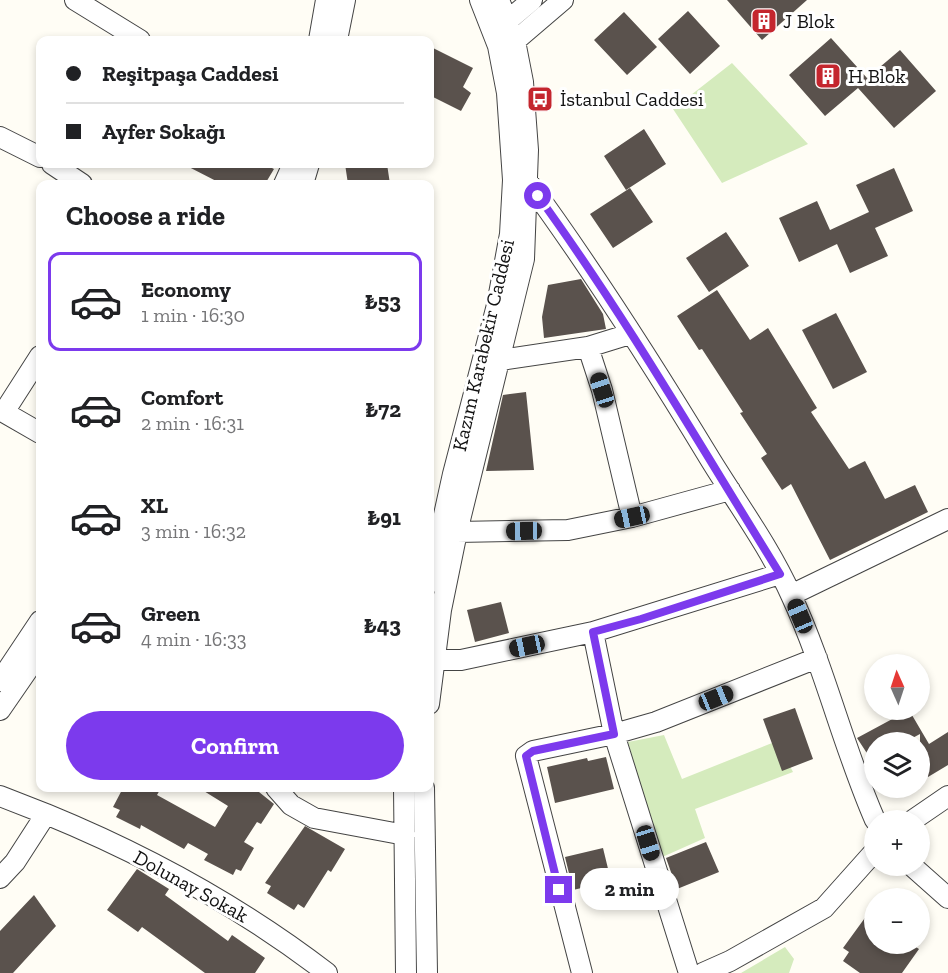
<!DOCTYPE html>
<meta charset="utf-8">
<style>
body{margin:0;font-family:"Zilla Slab",serif;background:#f2f2f2;color:#202124;height:100vh;display:flex;flex-direction:column;font-size:22px;white-space:nowrap}
*{box-sizing:border-box;margin:0}
p{font-size:20px;color:#757577}
.icon{flex:none;width:33px;height:33px;fill:none;stroke:currentColor;stroke-width:2;stroke-linecap:round;stroke-linejoin:round}
.map{position:relative;flex:1;overflow:hidden}
.details{position:absolute;left:36px;top:180px;width:398px;height:612px;display:flex;flex-direction:column;background:#fff;border-radius:12px;box-shadow:0 3px 9px #0003}
.details>*{flex:none}
.hud{position:absolute;left:36px;top:36px;width:398px;height:132px;border-radius:12px;box-shadow:0 3px 9px #0003;display:grid;align-content:center;height:132px;padding:0 30px;background:#fff}
.needle{width:39px;rotate:357deg}
.fabs{position:absolute;left:864px;top:654px;display:grid;gap:12px}
.fabs a{display:grid;place-items:center;width:66px;height:66px;border-radius:50%;background:#fff;box-shadow:0 3px 9px #0003;font-size:30px}
.end{position:absolute;width:27px;height:27px;margin:-14px;border:8px solid #7c3aed;background:#fff;box-shadow:0 0 0 3px #fff}
.from{border-radius:50%}
.bubble{position:absolute;height:42px;border-radius:21px;background:#fff;box-shadow:0 3px 9px #0003;font-size:20px;font-weight:800;line-height:42px;text-align:center}
.car{position:absolute;width:18px;height:36px;margin:-18px -9px;border-radius:8px;box-shadow:0 0 4px 2px #0007;background:linear-gradient(#222 24%,#8ab4d8 0 40%,#222 0 76%,#8ab4d8 0 86%,#222 0)}
.hud b{display:flex;align-items:center;gap:21px;height:57px;font-size:22px}
.hud b+b{border-top:2px solid #e0e0e0}
.hud i{width:15px;height:15px;background:#202124}
ul{padding:0;list-style:none}
li{display:flex;align-items:center;gap:18px;height:99px;margin:0 12px 9px;padding:0 18px;border:3px solid transparent;border-radius:12px}
li div{flex:1}
li b{display:block;font-size:22px}
li em{font-style:normal;font-weight:800}
li.on{border-color:#7c3aed}
li>.icon{width:54px;height:54px;stroke-width:1.5}
h2{padding:0 30px;font-size:27px;line-height:72px}
.action{display:flex;gap:12px;margin-top:auto;padding:12px 30px}
.action a{flex:1;height:69px;border-radius:36px;background:#7c3aed;color:#fff;font-size:24px;font-weight:800;line-height:69px;text-align:center}
.map>svg:first-child{display:block}
.green{fill:#d5ebbd}
.building{fill:#5a524d}
.lines{fill:none;stroke-linecap:round;stroke-linejoin:round}
.minor-casing{stroke:#444;stroke-width:22}
.minor{stroke:#fff;stroke-width:20}
.route{stroke:#7c3aed;stroke-width:8}
.labels{text-anchor:middle;stroke-width:6;stroke-linejoin:round;paint-order:stroke}
.poi-label{font-size:20px;fill:#111;stroke:#fff;text-anchor:start}
.street-label{font-size:20px;fill:#111;stroke:#fff}
</style>
<div class="map">
<svg width="948" height="973" viewBox="0 0 948 973">
<rect width="100%" height="100%" fill="#fffdf5"/>
<!-- green -->
<path class="green" d="M 732,63 L 808,144 L 722,183 L 673,109 Z
M 664,735 L 682,779 L 777,741 L 793,772 L 695,809 L 705,838 L 660,858 L 628,742 Z
M 785,947 L 794,959 L 789,973 L 741,973 Z"/>
<!-- building -->
<path class="building" d="M 727,0 L 807,0 L 762,40 Z
M 688,11 L 720,46 L 690,74 L 658,39 Z
M 624,12 L 657,47 L 627,75 L 594,40 Z
M 831,38 L 867,78 L 900,50 L 936,91 L 894,128 L 858,88 L 825,116 L 789,75 Z
M 429,46 L 473,68 L 463,87 L 471,93 L 461,111 L 429,95 Z
M 644,129 L 666,164 L 626,190 L 604,156 Z
M 183,164 L 264,164 L 274,169 L 265,184 L 222,184 Z
M 345,164 L 387,164 L 390,184 L 348,184 Z
M 894,168 L 913,211 L 875,228 L 888,256 L 850,273 L 837,244 L 799,262 L 779,218 L 817,201 L 830,230 L 869,212 L 856,185 Z
M 630,188 L 653,222 L 613,248 L 590,214 Z
M 726,232 L 749,266 L 709,292 L 686,258 Z
M 581,279 L 603,314 L 606,329 L 544,338 L 542,317 L 548,285 Z
M 717,290 L 750,340 L 768,328 L 817,408 L 811,412 L 849,469 L 865,461 L 885,499 L 915,485 L 928,512 L 830,560 L 791,484 L 782,490 L 761,458 L 767,454 L 740,413 L 743,412 L 702,349 L 699,350 L 677,316 Z
M 836,313 L 867,372 L 833,389 L 802,330 Z
M 526,392 L 534,470 L 486,471 L 503,395 Z
M 501,602 L 509,633 L 475,642 L 467,610 Z
M 795,708 L 813,759 L 782,771 L 763,719 Z
M 909,710 L 929,744 L 948,732 L 948,765 L 928,777 L 920,763 L 920,734 L 905,742 L 874,742 L 874,764 L 857,738 Z
M 606,757 L 614,789 L 555,803 L 547,767 L 587,758 L 588,761 Z
M 123,788 L 161,788 L 157,795 L 215,827 L 228,806 L 199,788 L 254,788 L 274,804 L 261,824 L 257,822 L 244,842 L 254,848 L 241,871 L 236,869 L 233,875 L 204,860 L 208,854 L 188,843 L 184,849 L 141,825 L 140,829 L 116,817 L 120,810 L 113,807 Z
M 305,826 L 345,849 L 331,872 L 328,870 L 304,908 L 298,904 L 294,910 L 267,893 L 271,886 L 265,883 Z
M 706,842 L 719,872 L 677,889 L 666,858 Z
M 603,848 L 611,881 L 573,890 L 565,857 Z
M 137,869 L 169,889 L 165,895 L 228,941 L 232,935 L 265,958 L 255,973 L 205,973 L 142,927 L 138,932 L 107,910 Z
M 34,895 L 56,926 L 13,973 L 0,973 L 0,931 Z
M 867,915 L 874,920 L 874,944 L 911,944 L 919,949 L 902,973 L 860,973 L 843,961 L 849,952 L 843,948 Z"/>
<g class="lines">
<!-- minor casing -->
<g class="minor-casing">
<path id="minor" d="M 75,0 L 140,40
M 499,28 L 532,0
M 319,40 L 326,0
M 337,40 L 345,0
M 503,44 L 515,41 L 563,0
M 0,137 L 40,157
M 52,164 L 82,184
M 528,182 C 593,271 653,365 710,459 C 737,503 770,548 791,595 C 825,668 843,747 875,820
M 284,184 L 293,164
M 303,184 L 309,164
M 588,347 L 602,390 L 632,517
M 501,360 L 588,347 L 630,334
M 0,410 L 40,433
M 4,412 L 40,356
M 457,532 L 568,530 L 632,517 L 730,490
M 429,583 L 453,474 L 497,305 L 510,234 L 513,180 L 507,93 L 498,46 L 480,0
M 791,595 L 948,519
M 593,632 L 614,734 L 689,973
M 429,660 L 461,660 L 593,632 L 780,574
M 0,681 L 40,621
M 429,704 L 441,610 L 457,532 L 524,259 L 528,150 L 523,82 L 515,41 L 499,0
M 0,710 L 40,652
M 276,788 L 291,805 L 314,818 L 405,835
M 404,788 L 406,973
M 424,788 L 427,973
M 0,796 L 46,814 L 15,862 L 0,878
M 46,814 C 146,855 241,907 327,973
M 913,820 L 948,796
M 912,866 L 948,898
M 582,973 L 526,756 L 533,751 L 614,734 L 656,722 L 817,658
M 703,973 L 730,961 L 824,908 L 874,852"/>
</g>
<!-- minor -->
<use href="#minor" class="minor"/>
</g>
<g class="lines">
<!-- route -->
<path class="route" d="M 538,196 C 626,317 701,447 780,574 L 641,619 L 593,632 L 614,734 L 533,751 L 526,756 L 559,890"/>
</g>
<!-- icons -->
<defs>
<g id="building-square" transform="scale(1.35)"><rect x="-9" y="-9" width="18" height="18" rx="4" fill="#c4262e" stroke="#fff"/><path d="M-4-6H4V6H1V3H-1V6H-4ZM-2.5-4.3h1.7v1.8h-1.7ZM.8-4.3h1.7v1.8H.8ZM-2.5-1h1.7V.8h-1.7ZM.8-1h1.7V.8H.8Z" fill="#fff"/></g>
<g id="bus-square" transform="scale(1.35)"><rect x="-9" y="-9" width="18" height="18" rx="4" fill="#c4262e" stroke="#fff"/><path d="M-5-6H5V4H4V6H2V4H-2V6H-4V4H-5ZM-3.5-4V0h7V-4ZM-3.5 1.2v1.5H-2V1.2ZM2 1.2v1.5H3.5V1.2Z" fill="#fff"/></g>
</defs>
<g fill-rule="evenodd">
<use href="#building-square" x="764" y="21"/>
<use href="#building-square" x="828" y="76"/>
<use href="#bus-square" x="540" y="99"/>
</g>
<g class="labels">
<!-- poi labels -->
<g class="poi-label">
<text x="783" y="28">J Blok</text>
<text x="848" y="83">H Blok</text>
<text x="560" y="106">İstanbul Caddesi</text>
</g>
<!-- street labels -->
<g class="street-label">
<text transform="translate(483 345) rotate(-77)" y="7">Kazım Karabekir Caddesi</text>
<text transform="translate(191 886) rotate(29)" y="7">Dolunay Sokak</text>
</g>
</g>
</svg>
<div class="fabs">
<a><svg class="needle" viewBox="-14 -14 28 28"><path d="M0-13l5 13h-10z" fill="#e53935"/><path d="M0 13l5-13h-10z" fill="#757577"/></svg></a>
<a><svg class="icon" aria-label="layers" viewBox="0 0 24 24"><path d="M12 4l9 5-9 5-9-5zM3 14l9 5 9-5"/></svg></a>
<a>+</a>
<a>−</a>
</div>
<i class="end from" style="left:538px;top:196px"></i>
<i class="end" style="left:559px;top:890px"></i>
<div class="bubble" style="left:580px;top:868px;width:99px">2 min</div>
<i class="car" style="left:602px;top:390px;rotate:342deg"></i>
<i class="car" style="left:632px;top:517px;rotate:258deg"></i>
<i class="car" style="left:524px;top:531px;rotate:269deg"></i>
<i class="car" style="left:800px;top:616px;rotate:337deg"></i>
<i class="car" style="left:527px;top:646px;rotate:258deg"></i>
<i class="car" style="left:716px;top:698px;rotate:68deg"></i>
<i class="car" style="left:648px;top:843px;rotate:163deg"></i>
<div class="hud">
<b><i class="from"></i>Reşitpaşa Caddesi</b>
<b><i></i>Ayfer Sokağı</b>
</div>
<section class="details">
<h2>Choose a ride</h2>
<ul>
<li class="on"><svg class="icon" aria-label="car" viewBox="0 0 24 24"><path d="M5 17H2v-5l4-1 3-4h7l3 4 3 1v5h-3M9 17h6M6 11h13"/><circle cx="7" cy="17" r="2"/><circle cx="17" cy="17" r="2"/></svg><div><b>Economy</b><p>1 min · 16:30</p></div><em>₺53</em></li>
<li><svg class="icon" aria-label="car" viewBox="0 0 24 24"><path d="M5 17H2v-5l4-1 3-4h7l3 4 3 1v5h-3M9 17h6M6 11h13"/><circle cx="7" cy="17" r="2"/><circle cx="17" cy="17" r="2"/></svg><div><b>Comfort</b><p>2 min · 16:31</p></div><em>₺72</em></li>
<li><svg class="icon" aria-label="car" viewBox="0 0 24 24"><path d="M5 17H2v-5l4-1 3-4h7l3 4 3 1v5h-3M9 17h6M6 11h13"/><circle cx="7" cy="17" r="2"/><circle cx="17" cy="17" r="2"/></svg><div><b>XL</b><p>3 min · 16:32</p></div><em>₺91</em></li>
<li><svg class="icon" aria-label="car" viewBox="0 0 24 24"><path d="M5 17H2v-5l4-1 3-4h7l3 4 3 1v5h-3M9 17h6M6 11h13"/><circle cx="7" cy="17" r="2"/><circle cx="17" cy="17" r="2"/></svg><div><b>Green</b><p>4 min · 16:33</p></div><em>₺43</em></li>
</ul>
<div class="action"><a>Confirm</a></div>
</section>
</div>
